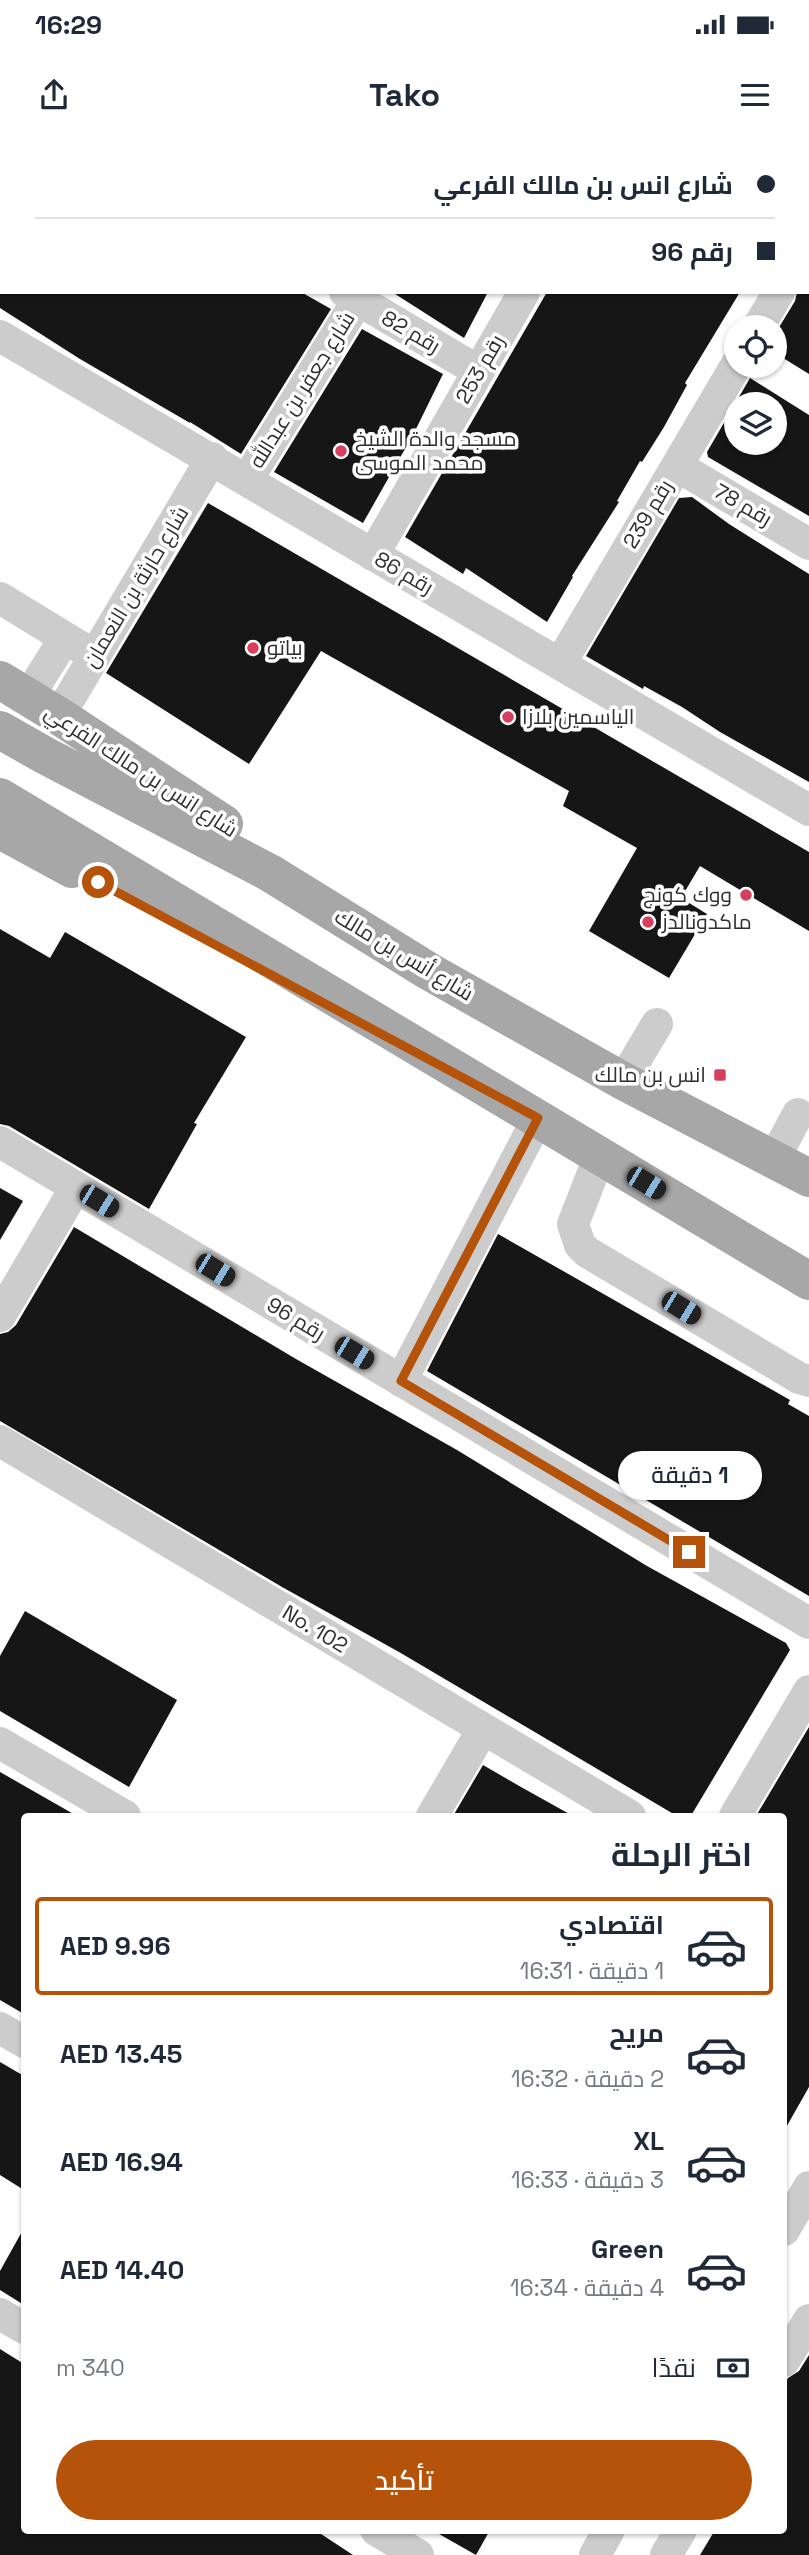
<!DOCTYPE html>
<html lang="ar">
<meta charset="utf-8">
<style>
body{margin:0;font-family:"Space Grotesk",Cairo,sans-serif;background:#f2f2f3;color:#1f2937;direction:rtl;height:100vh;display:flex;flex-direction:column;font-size:26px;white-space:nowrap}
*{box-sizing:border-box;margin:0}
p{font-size:23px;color:#747a83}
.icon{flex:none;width:38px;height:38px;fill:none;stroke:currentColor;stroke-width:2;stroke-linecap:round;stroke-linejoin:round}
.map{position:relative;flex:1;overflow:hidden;direction:ltr}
.sheet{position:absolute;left:21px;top:1673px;width:766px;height:721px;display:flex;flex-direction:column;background:#fff;border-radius:7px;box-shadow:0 2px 5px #0004;direction:rtl}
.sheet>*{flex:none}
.top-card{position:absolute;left:0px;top:0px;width:810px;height:154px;box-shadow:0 2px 5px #0004;direction:rtl;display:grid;align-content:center;height:154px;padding:0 35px;background:#fff}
.fabs{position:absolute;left:724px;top:175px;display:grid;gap:14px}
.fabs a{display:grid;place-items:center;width:63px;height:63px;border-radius:50%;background:#fff;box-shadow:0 2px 5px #0004;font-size:35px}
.end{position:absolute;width:32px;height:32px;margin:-16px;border:9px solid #b45309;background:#fff;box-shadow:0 0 0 4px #fff}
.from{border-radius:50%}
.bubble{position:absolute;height:49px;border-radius:24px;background:#fff;box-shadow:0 2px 5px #0004;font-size:23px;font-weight:600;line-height:49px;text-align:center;direction:rtl}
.car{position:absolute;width:21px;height:42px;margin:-21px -10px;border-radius:9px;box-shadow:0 0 5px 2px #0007;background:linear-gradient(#222 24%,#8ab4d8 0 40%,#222 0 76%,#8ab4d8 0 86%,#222 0)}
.top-card b{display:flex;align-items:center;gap:24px;height:66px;font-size:26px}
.top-card b+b{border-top:2px solid #e0e1e3}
.top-card i{width:18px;height:18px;background:#1f2937}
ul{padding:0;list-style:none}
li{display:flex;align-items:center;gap:21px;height:98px;margin:0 14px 10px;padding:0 21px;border:4px solid transparent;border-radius:7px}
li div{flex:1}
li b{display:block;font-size:26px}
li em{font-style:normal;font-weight:600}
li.current{border-color:#b45309}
li>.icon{width:63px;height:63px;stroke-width:1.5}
h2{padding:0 35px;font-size:32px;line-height:84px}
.pay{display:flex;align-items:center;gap:18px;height:77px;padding:0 35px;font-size:26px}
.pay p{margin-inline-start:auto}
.action{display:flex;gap:14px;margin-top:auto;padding:14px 35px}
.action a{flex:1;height:80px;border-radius:42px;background:#b45309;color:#fff;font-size:28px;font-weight:600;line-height:80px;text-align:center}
.status{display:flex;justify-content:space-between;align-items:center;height:49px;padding:0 35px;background:#fff;direction:ltr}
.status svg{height:19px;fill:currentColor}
header{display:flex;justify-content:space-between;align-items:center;height:91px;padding:0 35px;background:#fff;font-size:32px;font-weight:600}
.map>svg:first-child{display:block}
.building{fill:#161616;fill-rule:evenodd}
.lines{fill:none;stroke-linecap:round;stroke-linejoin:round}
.minor{stroke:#ccc;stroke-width:32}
.major{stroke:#a7a7a7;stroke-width:38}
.route{stroke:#b45309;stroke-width:9}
.poi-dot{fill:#d73f5e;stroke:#fff;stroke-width:2.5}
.labels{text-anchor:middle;stroke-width:7;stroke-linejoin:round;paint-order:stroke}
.street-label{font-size:21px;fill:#2f2f2f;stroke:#fff}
.poi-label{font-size:21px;fill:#2f2f2f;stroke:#fff;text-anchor:start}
</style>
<div class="status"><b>16:29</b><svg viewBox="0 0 49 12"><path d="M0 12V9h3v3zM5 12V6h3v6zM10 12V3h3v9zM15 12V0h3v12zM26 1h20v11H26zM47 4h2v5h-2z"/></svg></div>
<header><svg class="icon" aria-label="menu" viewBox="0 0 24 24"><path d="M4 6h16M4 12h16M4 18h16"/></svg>Tako<svg class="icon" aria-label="share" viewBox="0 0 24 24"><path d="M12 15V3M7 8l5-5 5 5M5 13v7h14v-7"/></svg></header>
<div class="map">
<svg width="809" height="2415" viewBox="0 0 809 2415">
<rect width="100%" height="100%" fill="#fff"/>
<!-- building -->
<path class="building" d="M 0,152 L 301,152 L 331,169 L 241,314 L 190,282 L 190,283 L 80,219 L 0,168 Z
M 392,152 L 488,152 L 464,198 Z
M 547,152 L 740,152 L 685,243 L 687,245 L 664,287 L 642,322 L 640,321 L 617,361 L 619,362 L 572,436 L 573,437 L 547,482 L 466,428 L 463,434 L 405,397 Z
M 797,152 L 809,152 L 809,234 L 775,213 L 775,194 L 795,161 Z
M 362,189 L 443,234 L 414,293 L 363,383 L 274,332 Z
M 750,238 L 809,275 L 809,376 L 708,317 L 707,312 ZM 737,264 L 775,264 L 775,303 L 737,303 Z
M 692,357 L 729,384 L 809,434 L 809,642 L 720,592 L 682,567 L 644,546 L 643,549 L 586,516 L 679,358 Z
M 208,363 L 809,712 L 809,791 L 700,726 L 681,758 L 707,774 L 669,838 L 589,791 L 637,708 L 563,666 L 569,651 L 321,511 L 249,624 L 106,533 Z
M 0,789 L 50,818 L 65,792 L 246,897 L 194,983 L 197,984 L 149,1069 L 9,986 L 0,984 Z
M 0,1048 L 23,1061 L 0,1100 Z
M 74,1087 L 296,1219 L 457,1310 L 647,1426 L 786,1503 L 790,1510 L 692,1674 L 677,1676 L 399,1512 L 282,1447 L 0,1281 L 0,1194 L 8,1192 L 16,1185 Z
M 498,1094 L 790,1260 L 788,1264 L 809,1276 L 809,1456 L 427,1231 Z
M 25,1471 L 177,1560 L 129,1647 L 0,1571 L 0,1516 Z
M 809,1587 L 809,1947 L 784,1991 L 784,1676 L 756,1676 Z
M 483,1625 L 521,1647 L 573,1676 L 453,1676 Z
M 0,1632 L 77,1676 L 24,1676 L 24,1874 L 0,1860 Z
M 0,1922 L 24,1936 L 24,2050 L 0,2035 Z
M 24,2088 L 24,2165 L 0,2150 L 0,2131 Z
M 0,2209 L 24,2224 L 24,2390 L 315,2390 L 353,2415 L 0,2415 Z
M 809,2215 L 809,2415 L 700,2415 L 715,2390 L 784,2390 L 784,2245 L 788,2238 L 799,2231 Z
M 432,2390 L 490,2390 L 476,2415 Z"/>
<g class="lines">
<!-- minor -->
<path class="minor" d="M 89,0 L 92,2
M 347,2 L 348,0
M 612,2 L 613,0
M 808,101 L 809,100
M 345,152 L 478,231
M 758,187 L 779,152
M 0,196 L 809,670
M 677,326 L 809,404
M 247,340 L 358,160
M 373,415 L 524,152
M 0,458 L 95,516
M 560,524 L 737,224
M 28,557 L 65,498
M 59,576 L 212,318
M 623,941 L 657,884
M 0,1002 L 809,1483
M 600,1015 L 573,1084 L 580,1105 L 587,1112 L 799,1238 L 809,1241
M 774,1019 L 798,974
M 0,1176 L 76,1047
M 401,1241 L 538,978
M 0,1301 L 630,1676
M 0,1603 L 125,1676
M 432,1676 L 483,1589
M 735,1676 L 809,1551
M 0,1888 L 24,1902
M 784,2090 L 809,2047
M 0,2174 L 24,2188
M 784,2221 L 809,2180
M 376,2390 L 418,2415
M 595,2415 L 609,2390
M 666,2415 L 681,2390"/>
<!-- major -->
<path class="major" d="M 0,540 L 59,576 L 224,684
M 0,590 L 46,616 L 270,733 L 430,832 L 623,941 L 809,1038
M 0,657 L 809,1141
M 0,690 L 72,729"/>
</g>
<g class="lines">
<!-- route -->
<path class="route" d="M 98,742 L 538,978 L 401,1241 L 689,1412"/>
</g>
<!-- markers -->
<g class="poi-dot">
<circle cx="341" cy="311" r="7"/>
<circle cx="253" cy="508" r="7"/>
<circle cx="508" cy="577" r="7"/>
<circle cx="746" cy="755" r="7"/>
<circle cx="648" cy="782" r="7"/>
<rect x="713" y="928" width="14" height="14" rx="3.5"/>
</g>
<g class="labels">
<!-- street labels -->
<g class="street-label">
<text transform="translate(411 192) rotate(30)" y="7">رقم 82</text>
<text transform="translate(480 229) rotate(-60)" y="7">رقم 253</text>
<text transform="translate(302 250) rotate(-58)" y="7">شارع جعفر بن عبدالله</text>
<text transform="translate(743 365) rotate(30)" y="7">رقم 78</text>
<text transform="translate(648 374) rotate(-59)" y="7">رقم 239</text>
<text transform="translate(404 433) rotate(30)" y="7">رقم 86</text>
<text transform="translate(136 447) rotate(-59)" y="7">شارع حارثة بن النعمان</text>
<text transform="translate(141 631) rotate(33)" y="7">شارع انس بن مالك الفرعي</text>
<text transform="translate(404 815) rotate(31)" y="7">شارع أنس بن مالك</text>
<text transform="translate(296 1179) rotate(31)" y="7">رقم 96</text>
<text transform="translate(315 1489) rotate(31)" y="7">No. 102</text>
</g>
<!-- poi labels -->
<g class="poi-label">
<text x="355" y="306">مسجد والدة الشيخ<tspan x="355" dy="24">محمد الموسى</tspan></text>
<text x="267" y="515">بياتو</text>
<text x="522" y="584">الياسمين بلازا</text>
<text x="732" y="762" text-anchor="end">ووك كونج</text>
<text x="662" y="789">ماكدونالدز</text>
<text x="706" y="942" text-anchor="end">انس بن مالك</text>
</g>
</g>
</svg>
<div class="fabs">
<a><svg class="icon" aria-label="locate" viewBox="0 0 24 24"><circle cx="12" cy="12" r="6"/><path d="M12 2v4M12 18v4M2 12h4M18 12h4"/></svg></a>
<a><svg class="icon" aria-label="layers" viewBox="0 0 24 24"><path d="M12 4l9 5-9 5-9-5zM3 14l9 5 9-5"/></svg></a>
</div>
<i class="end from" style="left:98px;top:742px"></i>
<i class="end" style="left:689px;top:1412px"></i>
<div class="bubble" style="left:618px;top:1311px;width:144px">1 دقيقة</div>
<i class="car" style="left:646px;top:1043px;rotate:121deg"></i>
<i class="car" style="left:99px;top:1061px;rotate:121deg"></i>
<i class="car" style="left:215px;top:1130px;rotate:121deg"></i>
<i class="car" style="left:681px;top:1168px;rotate:121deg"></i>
<i class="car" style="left:354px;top:1213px;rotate:121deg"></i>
<div class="top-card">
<b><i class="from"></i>شارع انس بن مالك الفرعي</b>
<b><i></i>رقم 96</b>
</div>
<section class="sheet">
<h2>اختر الرحلة</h2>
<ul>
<li class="current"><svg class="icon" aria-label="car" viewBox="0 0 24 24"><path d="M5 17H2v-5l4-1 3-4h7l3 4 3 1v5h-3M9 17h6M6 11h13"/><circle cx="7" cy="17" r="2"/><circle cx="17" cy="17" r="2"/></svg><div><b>اقتصادي</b><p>1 دقيقة · 16:31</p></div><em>AED 9.96</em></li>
<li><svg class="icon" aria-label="car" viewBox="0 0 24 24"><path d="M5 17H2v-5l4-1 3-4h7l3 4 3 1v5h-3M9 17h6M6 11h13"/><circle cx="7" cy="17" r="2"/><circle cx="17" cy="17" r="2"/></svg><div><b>مريح</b><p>2 دقيقة · 16:32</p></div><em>AED 13.45</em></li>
<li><svg class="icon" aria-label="car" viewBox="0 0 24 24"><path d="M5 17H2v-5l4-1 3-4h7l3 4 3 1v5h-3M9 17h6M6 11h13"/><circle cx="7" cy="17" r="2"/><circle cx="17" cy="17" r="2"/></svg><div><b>XL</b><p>3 دقيقة · 16:33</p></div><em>AED 16.94</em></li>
<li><svg class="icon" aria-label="car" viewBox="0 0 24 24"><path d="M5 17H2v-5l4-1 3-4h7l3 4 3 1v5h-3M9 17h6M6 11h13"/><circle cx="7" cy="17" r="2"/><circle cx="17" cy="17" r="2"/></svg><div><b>Green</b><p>4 دقيقة · 16:34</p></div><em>AED 14.40</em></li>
</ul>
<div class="pay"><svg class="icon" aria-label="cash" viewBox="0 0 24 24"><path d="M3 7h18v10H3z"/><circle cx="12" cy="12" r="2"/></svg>نقدًا<p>340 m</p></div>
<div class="action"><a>تأكيد</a></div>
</section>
</div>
